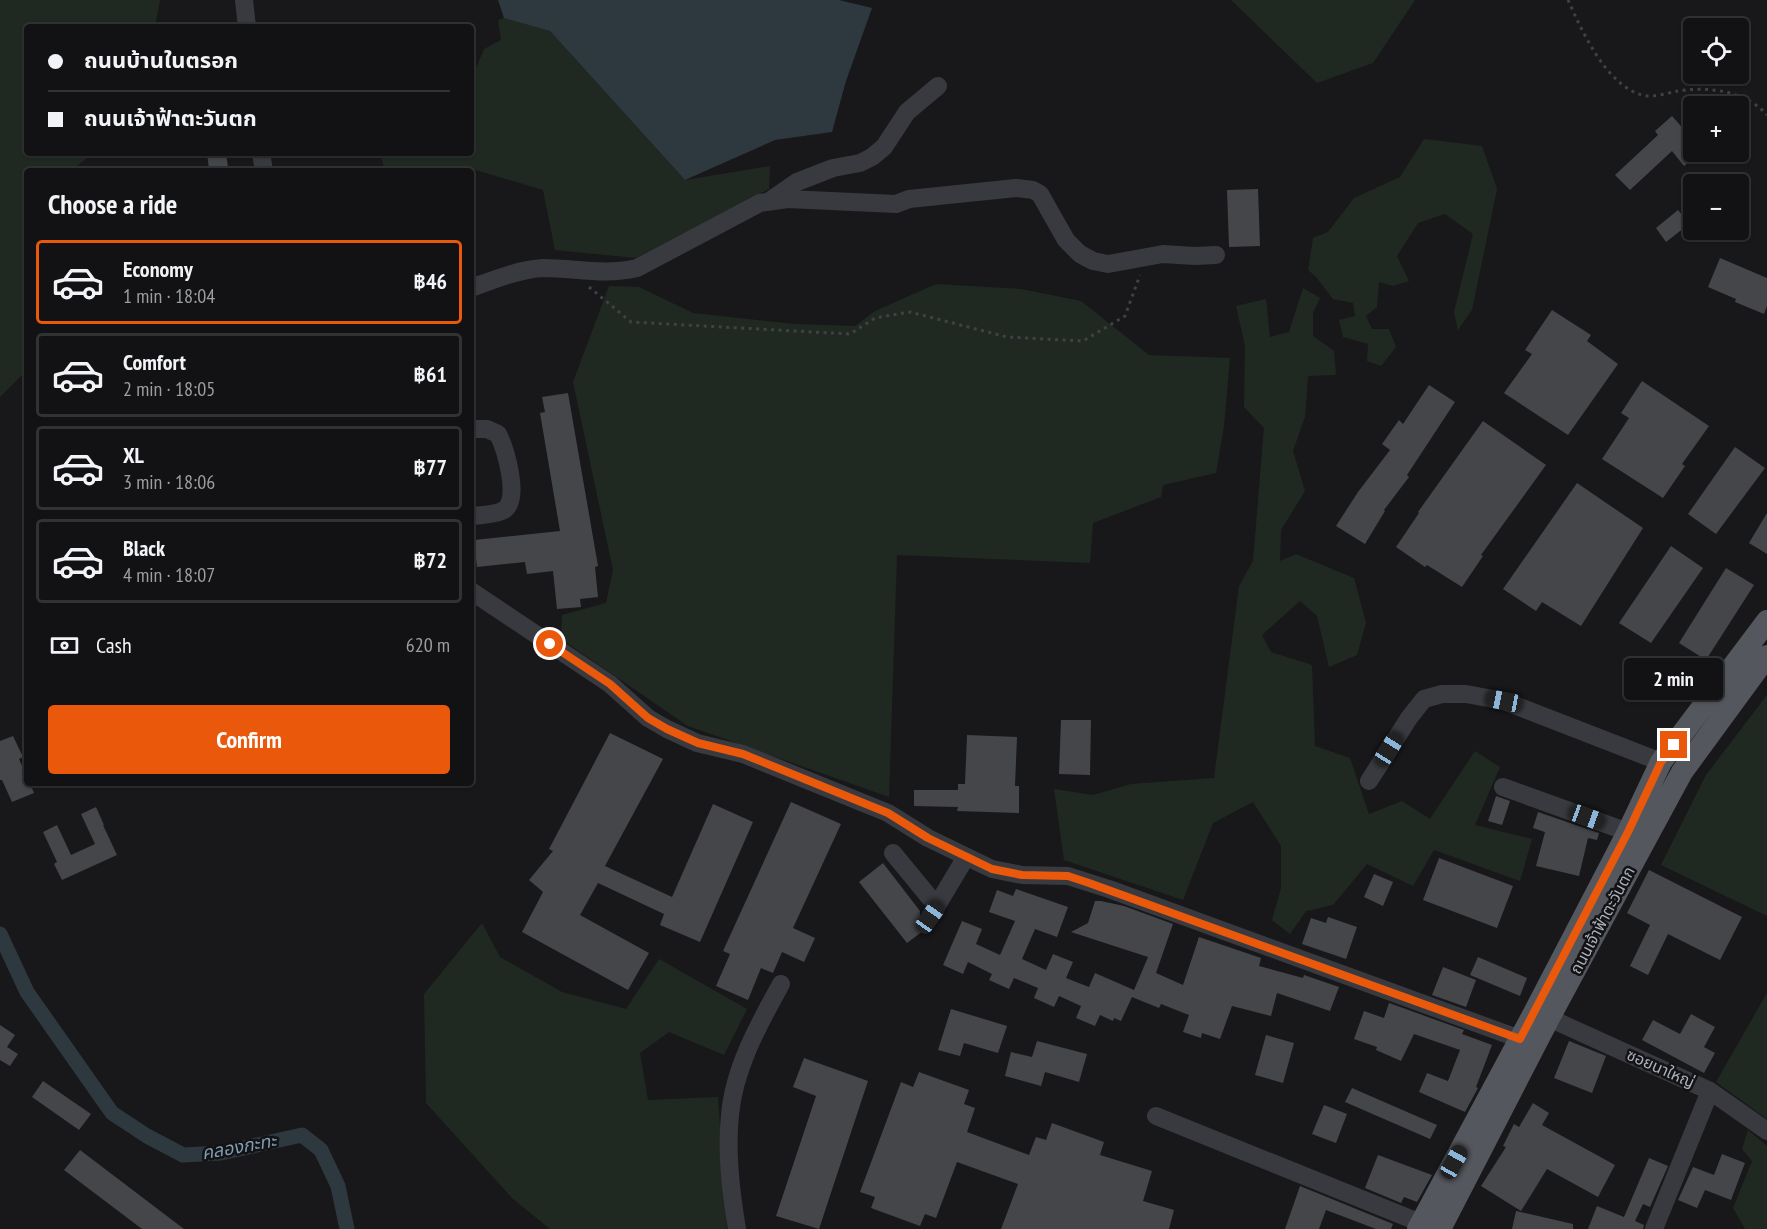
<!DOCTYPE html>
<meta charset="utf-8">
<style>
body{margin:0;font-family:"PT Sans Narrow","Noto Sans Thai",sans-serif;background:#1b1b1d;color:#f1f3f6;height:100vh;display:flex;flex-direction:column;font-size:22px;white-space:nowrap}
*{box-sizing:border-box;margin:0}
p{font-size:20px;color:#9c9ea0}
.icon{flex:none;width:33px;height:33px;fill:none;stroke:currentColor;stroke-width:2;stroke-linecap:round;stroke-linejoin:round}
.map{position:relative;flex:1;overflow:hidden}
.side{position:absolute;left:24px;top:168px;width:450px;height:618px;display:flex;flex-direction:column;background:#121214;border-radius:6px;box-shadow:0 2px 4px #0004,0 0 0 2px #313234}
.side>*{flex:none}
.guide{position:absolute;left:24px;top:24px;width:450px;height:132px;border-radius:6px;box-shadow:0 2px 4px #0004,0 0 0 2px #313234;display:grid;align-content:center;height:132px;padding:0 24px;background:#121214}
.tools{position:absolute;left:1683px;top:18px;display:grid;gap:12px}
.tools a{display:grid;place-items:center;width:66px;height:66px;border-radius:6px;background:#121214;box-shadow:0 2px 4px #0004,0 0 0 2px #313234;font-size:30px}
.end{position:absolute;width:27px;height:27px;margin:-14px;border:8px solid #ea580c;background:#fff;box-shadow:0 0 0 3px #fff}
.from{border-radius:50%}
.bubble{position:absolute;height:42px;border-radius:6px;background:#121214;box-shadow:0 2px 4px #0004,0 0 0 2px #313234;font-size:20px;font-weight:700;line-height:42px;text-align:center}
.car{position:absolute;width:18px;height:36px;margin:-18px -9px;border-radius:8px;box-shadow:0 0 4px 2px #0007;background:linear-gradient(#222 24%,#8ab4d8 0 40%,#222 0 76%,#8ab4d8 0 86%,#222 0)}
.guide b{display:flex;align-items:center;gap:21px;height:57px;font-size:22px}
.guide b+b{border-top:2px solid #313234}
.guide i{width:15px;height:15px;background:#f1f3f6}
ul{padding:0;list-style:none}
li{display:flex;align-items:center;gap:18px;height:84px;margin:0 12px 9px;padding:0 12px;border:3px solid #313234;border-radius:6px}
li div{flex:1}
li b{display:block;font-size:22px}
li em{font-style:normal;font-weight:700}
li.current{border-color:#ea580c}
li>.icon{width:54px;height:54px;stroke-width:1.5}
h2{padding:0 24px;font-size:27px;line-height:72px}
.pay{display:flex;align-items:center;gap:15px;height:66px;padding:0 24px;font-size:22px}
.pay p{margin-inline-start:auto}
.primary-button{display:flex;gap:12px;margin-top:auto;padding:12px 24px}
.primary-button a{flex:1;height:69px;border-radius:6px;background:#ea580c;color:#fff;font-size:24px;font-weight:700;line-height:69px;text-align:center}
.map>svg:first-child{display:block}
.green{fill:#202921}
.water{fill:#2e383f}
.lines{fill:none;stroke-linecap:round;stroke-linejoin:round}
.canal{stroke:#2e383f;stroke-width:15}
.building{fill:#45464a}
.path{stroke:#3f4146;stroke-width:3;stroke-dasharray:3 4.5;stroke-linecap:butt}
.minor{stroke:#393a3f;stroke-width:18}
.major{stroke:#55575e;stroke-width:22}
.route{stroke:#ea580c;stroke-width:8}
.labels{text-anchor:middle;stroke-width:5;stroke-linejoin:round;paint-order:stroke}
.street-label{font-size:16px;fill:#abb0ba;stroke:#131315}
.water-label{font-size:18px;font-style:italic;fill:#829eb5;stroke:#131315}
</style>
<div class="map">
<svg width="1767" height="1229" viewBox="0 0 1767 1229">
<rect width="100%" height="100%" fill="#18181a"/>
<!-- green -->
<path class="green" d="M 0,0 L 160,0 L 155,27 L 27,27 L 27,153 L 93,153 L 71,171 L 27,171 L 27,208 L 24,211 L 27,216 L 27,370 L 0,397 Z
M 1231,0 L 1415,0 L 1373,63 L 1317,83 Z
M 504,18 L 550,31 L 685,180 L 770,166 L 769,189 L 636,258 L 555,250 L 543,190 L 469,168 L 456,171 L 385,171 L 380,153 L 471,153 L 471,80 L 484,49 L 501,40 L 498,20 Z
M 1424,139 L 1482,146 L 1497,189 L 1472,310 L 1458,330 L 1454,312 L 1473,234 L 1445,214 L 1418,223 L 1397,256 L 1409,281 L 1393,286 L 1379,282 L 1377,307 L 1366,316 L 1372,329 L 1389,329 L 1396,347 L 1381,366 L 1367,361 L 1368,344 L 1343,337 L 1339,320 L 1355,316 L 1353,303 L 1333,299 L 1316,277 L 1308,270 L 1313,238 L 1328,232 L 1354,198 L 1400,177 Z
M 936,284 L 1021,289 L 1081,301 L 1149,355 L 1230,358 L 1224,426 L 1216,473 L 1163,485 L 1161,497 L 1093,523 L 1090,563 L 897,555 L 889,797 L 688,726 L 561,639 L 562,615 L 606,603 L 613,570 L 573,382 L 609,286 L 639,287 L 693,313 L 795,324 L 855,326 L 875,311 Z
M 1303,288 L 1320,298 L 1313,313 L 1313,336 L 1334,351 L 1336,375 L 1308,376 L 1305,417 L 1293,451 L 1305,491 L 1281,530 L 1280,561 L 1296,554 L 1354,578 L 1366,623 L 1357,655 L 1329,667 L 1317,616 L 1300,601 L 1262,635 L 1271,652 L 1312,665 L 1315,746 L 1350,758 L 1369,814 L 1402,801 L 1430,819 L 1475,751 L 1500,767 L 1475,825 L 1532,839 L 1520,881 L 1434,850 L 1413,886 L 1367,864 L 1333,905 L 1306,911 L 1290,934 L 1272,920 L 1281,888 L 1281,846 L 1253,802 L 1213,823 L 1183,900 L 1064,860 L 1054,789 L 1093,795 L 1131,784 L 1214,778 L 1239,586 L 1253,561 L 1264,428 L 1244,407 L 1245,346 L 1236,306 L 1266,299 L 1270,337 L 1289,332 Z
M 1767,695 L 1767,916 L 1661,865 L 1706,775 Z
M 482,923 L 500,957 L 562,992 L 626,1009 L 659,959 L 747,1009 L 724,1055 L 669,1032 L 640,1053 L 648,1100 L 718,1097 L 727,1229 L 550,1229 L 512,1198 L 426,1103 L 424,994 Z
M 1767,993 L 1767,1119 L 1716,1082 Z
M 1748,1130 L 1767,1146 L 1767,1229 L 1745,1229 L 1733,1208 L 1752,1161 L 1742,1149 Z"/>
<!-- water -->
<path class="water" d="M 498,0 L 839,0 L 872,8 L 846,81 L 832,132 L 775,140 L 685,180 L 550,31 L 504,18 Z"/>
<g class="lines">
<!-- canal -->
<path class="canal" d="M 0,934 L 27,992 L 112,1113 L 147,1136 L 183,1155 L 221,1153 L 302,1135 L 321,1150 L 338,1186 L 347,1229"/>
</g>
<!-- building -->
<path class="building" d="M 1672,116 L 1694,141 L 1694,158 L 1684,166 L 1672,151 L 1630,190 L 1615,175 L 1658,135 L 1655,131 Z
M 207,153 L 226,153 L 228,167 L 209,169 Z
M 1258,189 L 1260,246 L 1229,247 L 1227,190 Z
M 1678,210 L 1689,224 L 1666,242 L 1656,228 Z
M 1720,258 L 1767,278 L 1767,306 L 1764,314 L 1735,302 L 1736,299 L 1708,287 Z
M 1552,310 L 1591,335 L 1587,341 L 1618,364 L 1568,435 L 1504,393 L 1532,354 L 1525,350 Z
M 1642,381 L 1709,426 L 1682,464 L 1685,466 L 1663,498 L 1602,459 L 1629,418 L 1621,413 Z
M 1429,385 L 1455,402 L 1407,475 L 1409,477 L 1384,510 L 1385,511 L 1365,544 L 1336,526 L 1358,492 L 1390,450 L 1382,444 L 1399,420 L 1403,424 Z
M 568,393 L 598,566 L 595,567 L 598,597 L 580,599 L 581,607 L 557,609 L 553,571 L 527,574 L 525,562 L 477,567 L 474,540 L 560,531 L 540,413 L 545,412 L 542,397 Z
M 1483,421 L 1546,465 L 1481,555 L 1483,556 L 1462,587 L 1427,565 L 1425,567 L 1396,547 L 1419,513 L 1418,512 Z
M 1735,447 L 1765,468 L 1716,534 L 1688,514 Z
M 1577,483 L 1643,528 L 1581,626 L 1542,602 L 1536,611 L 1503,589 Z
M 1767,513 L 1767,554 L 1749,543 Z
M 1671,546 L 1703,568 L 1651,643 L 1619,623 Z
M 1726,568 L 1754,585 L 1706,660 L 1679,643 Z
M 1061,720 L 1091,720 L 1090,775 L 1059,774 Z
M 610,733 L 663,759 L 605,866 L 672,897 L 713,804 L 753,822 L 700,942 L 660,925 L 664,914 L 598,883 L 580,915 L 649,953 L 628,990 L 522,932 L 543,892 L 529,880 L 553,851 L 549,849 Z
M 967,735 L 1017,737 L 1015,786 L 1019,786 L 1019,813 L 957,811 L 958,807 L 914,806 L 914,790 L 958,790 L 958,784 L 965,784 Z
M 13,736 L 23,757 L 19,759 L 27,777 L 27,783 L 30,783 L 34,793 L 12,802 L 2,780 L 0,780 L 0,741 Z
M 1496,796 L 1510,801 L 1502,825 L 1488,821 Z
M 791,802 L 841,824 L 793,928 L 815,938 L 804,962 L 782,952 L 773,973 L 761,968 L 748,1000 L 716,986 L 730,954 L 723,951 Z
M 96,807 L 104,825 L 103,825 L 117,855 L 62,880 L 54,864 L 57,862 L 43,832 L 57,825 L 71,855 L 95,844 L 81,814 Z
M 1538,812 L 1599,833 L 1597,840 L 1588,838 L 1579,876 L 1536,866 L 1545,832 L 1533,828 Z
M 1439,858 L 1513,886 L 1497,928 L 1423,900 Z
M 883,863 L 920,911 L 920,922 L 927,928 L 907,943 L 859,882 Z
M 1649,870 L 1742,917 L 1720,960 L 1668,934 L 1648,975 L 1630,966 L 1650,925 L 1627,913 Z
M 1374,874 L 1393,882 L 1383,906 L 1364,897 Z
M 1016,889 L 1068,907 L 1057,937 L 1035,929 L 1022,959 L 1046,970 L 1053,954 L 1073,962 L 1066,978 L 1089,987 L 1095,973 L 1134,990 L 1148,957 L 1071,932 L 1088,923 L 1095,901 L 1101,901 L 1124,906 L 1173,924 L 1156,973 L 1183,985 L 1199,937 L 1261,958 L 1259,966 L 1303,978 L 1304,975 L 1339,987 L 1330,1011 L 1277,993 L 1271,1016 L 1232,1006 L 1220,1039 L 1202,1033 L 1201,1038 L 1183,1032 L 1189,1015 L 1161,1004 L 1159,1008 L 1132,997 L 1121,1021 L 1114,1018 L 1113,1021 L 1100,1015 L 1095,1026 L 1076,1018 L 1081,1006 L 1059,996 L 1054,1007 L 1034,998 L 1038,988 L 1014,978 L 1009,989 L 989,980 L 992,974 L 968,962 L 963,974 L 943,965 L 962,921 L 982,929 L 976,944 L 1000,955 L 1015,921 L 989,912 L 997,890 L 1013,896 Z
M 1328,917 L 1357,927 L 1346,959 L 1302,944 L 1311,918 L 1326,923 Z
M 1478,957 L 1527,978 L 1520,996 L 1470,975 Z
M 1443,967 L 1476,980 L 1466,1007 L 1432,995 Z
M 1389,1003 L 1464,1030 L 1462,1034 L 1492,1045 L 1476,1087 L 1478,1088 L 1465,1112 L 1419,1092 L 1427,1073 L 1448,1081 L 1460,1050 L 1414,1034 L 1401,1061 L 1376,1050 L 1377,1047 L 1354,1039 L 1364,1011 L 1384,1018 Z
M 951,1009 L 1007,1026 L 998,1053 L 964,1043 L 960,1056 L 938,1050 Z
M 1691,1014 L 1715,1027 L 1704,1047 L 1715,1053 L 1704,1073 L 1642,1040 L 1653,1020 L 1680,1034 Z
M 0,1025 L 15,1035 L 7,1047 L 18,1054 L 10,1066 L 0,1060 Z
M 1266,1035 L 1294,1043 L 1283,1083 L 1255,1075 Z
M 1037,1041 L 1087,1054 L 1079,1082 L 1045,1072 L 1041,1086 L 1005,1076 L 1011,1052 L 1032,1057 Z
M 1569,1041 L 1606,1056 L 1592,1093 L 1554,1078 Z
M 804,1058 L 868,1081 L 819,1229 L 776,1216 L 816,1096 L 793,1087 Z
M 919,1072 L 969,1090 L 964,1104 L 975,1108 L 967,1132 L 1029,1155 L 1036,1137 L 1046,1140 L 1052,1123 L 1104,1142 L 1100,1155 L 1152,1171 L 1143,1201 L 1174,1210 L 1169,1229 L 1001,1229 L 1018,1184 L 957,1162 L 936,1218 L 925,1214 L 920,1226 L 871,1208 L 875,1197 L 860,1192 L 901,1082 L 913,1087 Z
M 43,1081 L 91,1114 L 79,1130 L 32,1097 Z
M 1352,1088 L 1437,1125 L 1430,1139 L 1345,1102 Z
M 1533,1103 L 1549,1113 L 1542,1125 L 1615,1165 L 1598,1197 L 1547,1169 L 1521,1211 L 1481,1186 L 1506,1147 L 1503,1146 L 1514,1124 L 1519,1127 Z
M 1324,1105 L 1347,1114 L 1336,1143 L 1312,1134 Z
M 80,1150 L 184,1229 L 142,1229 L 64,1170 Z
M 1722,1154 L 1745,1163 L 1731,1200 L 1705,1190 L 1697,1208 L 1678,1200 L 1693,1167 L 1714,1175 Z
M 1378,1155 L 1432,1175 L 1417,1202 L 1404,1197 L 1401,1203 L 1365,1188 Z
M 1649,1158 L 1668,1166 L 1650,1207 L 1643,1204 L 1635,1221 L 1644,1225 L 1643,1229 L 1588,1229 L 1597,1206 L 1624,1217 Z
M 1300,1186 L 1393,1224 L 1391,1229 L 1376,1229 L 1326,1210 L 1319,1229 L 1285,1229 Z
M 1516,1211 L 1573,1224 L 1573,1229 L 1512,1229 Z"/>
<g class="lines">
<!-- path -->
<path class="path" d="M 1568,0 C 1582,31 1606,85 1642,95 C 1653,98 1667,93 1678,91 C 1709,86 1746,91 1767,115
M 589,287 L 631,322 L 850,334 L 875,318 L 910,312 L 1007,337 L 1083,341 L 1125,316 L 1140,275"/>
<!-- minor -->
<path class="minor" d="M 244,0 L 247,27
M 261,153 L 264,171
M 771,200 L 797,182 L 833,168 L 860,163 L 872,157 L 884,147 L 907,112 L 938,86
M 471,288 C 493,280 520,269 543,268 C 576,268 603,276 637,268 L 760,203 L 788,199 L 896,204 L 909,199 L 1016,188 L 1033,190 L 1040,194 L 1066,240 L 1080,254 L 1093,261 L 1108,264 L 1163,254 L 1195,256 L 1216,255
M 471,429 L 487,429 L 498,434 C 505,448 521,499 504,510 C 496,515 480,515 471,516
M 471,591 L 610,684 L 648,718 L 667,729 L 697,743 L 743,754 L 888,813 L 928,838 L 992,869 L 1022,875 L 1068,876 L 1109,889 L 1520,1039
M 1369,781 L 1409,718 L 1424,699 L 1442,694 L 1466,694 L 1504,701 L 1661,762
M 1503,787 L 1628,832
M 893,853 L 930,898 L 940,901
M 930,917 L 966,857
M 1549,1018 L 1710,1091 L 1767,1131
M 1156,1116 L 1421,1223
M 737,1229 C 731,1192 726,1153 730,1115 C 734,1068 759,1024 781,984
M 1654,1229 L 1710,1091"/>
<!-- major -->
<path class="major" d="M 1418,1229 L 1534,1013 L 1628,832 L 1661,762 L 1767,621
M 1440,1229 L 1549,1018 L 1682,772 L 1767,656"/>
</g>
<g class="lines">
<!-- route -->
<path class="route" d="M 550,644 L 610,684 L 648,718 L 667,729 L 698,743 L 743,754 L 888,813 L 928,838 L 992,869 L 1022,875 L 1068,876 L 1089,883 L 1520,1039 L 1628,832 L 1661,762 L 1674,745"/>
</g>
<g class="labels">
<!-- street labels -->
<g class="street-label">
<text transform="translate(1602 920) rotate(-62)" y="6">ถนนเจ้าฟ้าตะวันตก</text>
<text transform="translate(1661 1068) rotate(24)" y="6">ซอยนาใหญ่</text>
</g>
<!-- water labels -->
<g class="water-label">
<text transform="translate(239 1147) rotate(-10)" y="6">คลองกะทะ</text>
</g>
</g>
</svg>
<div class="tools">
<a><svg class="icon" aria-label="locate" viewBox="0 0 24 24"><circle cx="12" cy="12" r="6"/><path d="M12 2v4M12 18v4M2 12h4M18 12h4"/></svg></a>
<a>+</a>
<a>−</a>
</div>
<i class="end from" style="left:550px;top:644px"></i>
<i class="end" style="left:1674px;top:745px"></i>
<div class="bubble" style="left:1624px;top:658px;width:99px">2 min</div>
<i class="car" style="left:1504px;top:701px;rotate:281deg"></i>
<i class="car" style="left:1389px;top:749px;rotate:32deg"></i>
<i class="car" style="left:1587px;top:817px;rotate:110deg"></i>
<i class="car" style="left:930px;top:917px;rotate:35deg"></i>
<i class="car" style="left:1454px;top:1162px;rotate:29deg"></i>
<div class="guide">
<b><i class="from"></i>ถนนบ้านในตรอก</b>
<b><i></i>ถนนเจ้าฟ้าตะวันตก</b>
</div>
<section class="side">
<h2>Choose a ride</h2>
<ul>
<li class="current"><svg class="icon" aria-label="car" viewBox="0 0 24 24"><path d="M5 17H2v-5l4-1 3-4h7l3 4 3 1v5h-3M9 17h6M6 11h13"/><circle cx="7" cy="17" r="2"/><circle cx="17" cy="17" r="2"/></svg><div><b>Economy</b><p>1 min · 18:04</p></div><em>฿46</em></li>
<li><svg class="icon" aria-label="car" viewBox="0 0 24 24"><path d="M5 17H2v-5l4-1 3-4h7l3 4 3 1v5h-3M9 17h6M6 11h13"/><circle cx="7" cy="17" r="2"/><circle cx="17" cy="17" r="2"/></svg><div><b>Comfort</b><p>2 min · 18:05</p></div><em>฿61</em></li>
<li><svg class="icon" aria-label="car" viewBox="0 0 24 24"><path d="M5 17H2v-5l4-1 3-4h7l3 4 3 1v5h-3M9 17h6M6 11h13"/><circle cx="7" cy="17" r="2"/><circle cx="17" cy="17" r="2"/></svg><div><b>XL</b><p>3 min · 18:06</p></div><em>฿77</em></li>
<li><svg class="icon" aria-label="car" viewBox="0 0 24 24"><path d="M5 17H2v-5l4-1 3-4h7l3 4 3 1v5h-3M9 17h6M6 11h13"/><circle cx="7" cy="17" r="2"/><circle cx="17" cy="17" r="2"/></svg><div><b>Black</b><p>4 min · 18:07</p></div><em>฿72</em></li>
</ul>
<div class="pay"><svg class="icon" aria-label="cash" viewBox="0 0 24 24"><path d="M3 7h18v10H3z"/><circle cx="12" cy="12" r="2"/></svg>Cash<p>620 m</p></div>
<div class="primary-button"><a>Confirm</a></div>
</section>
</div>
